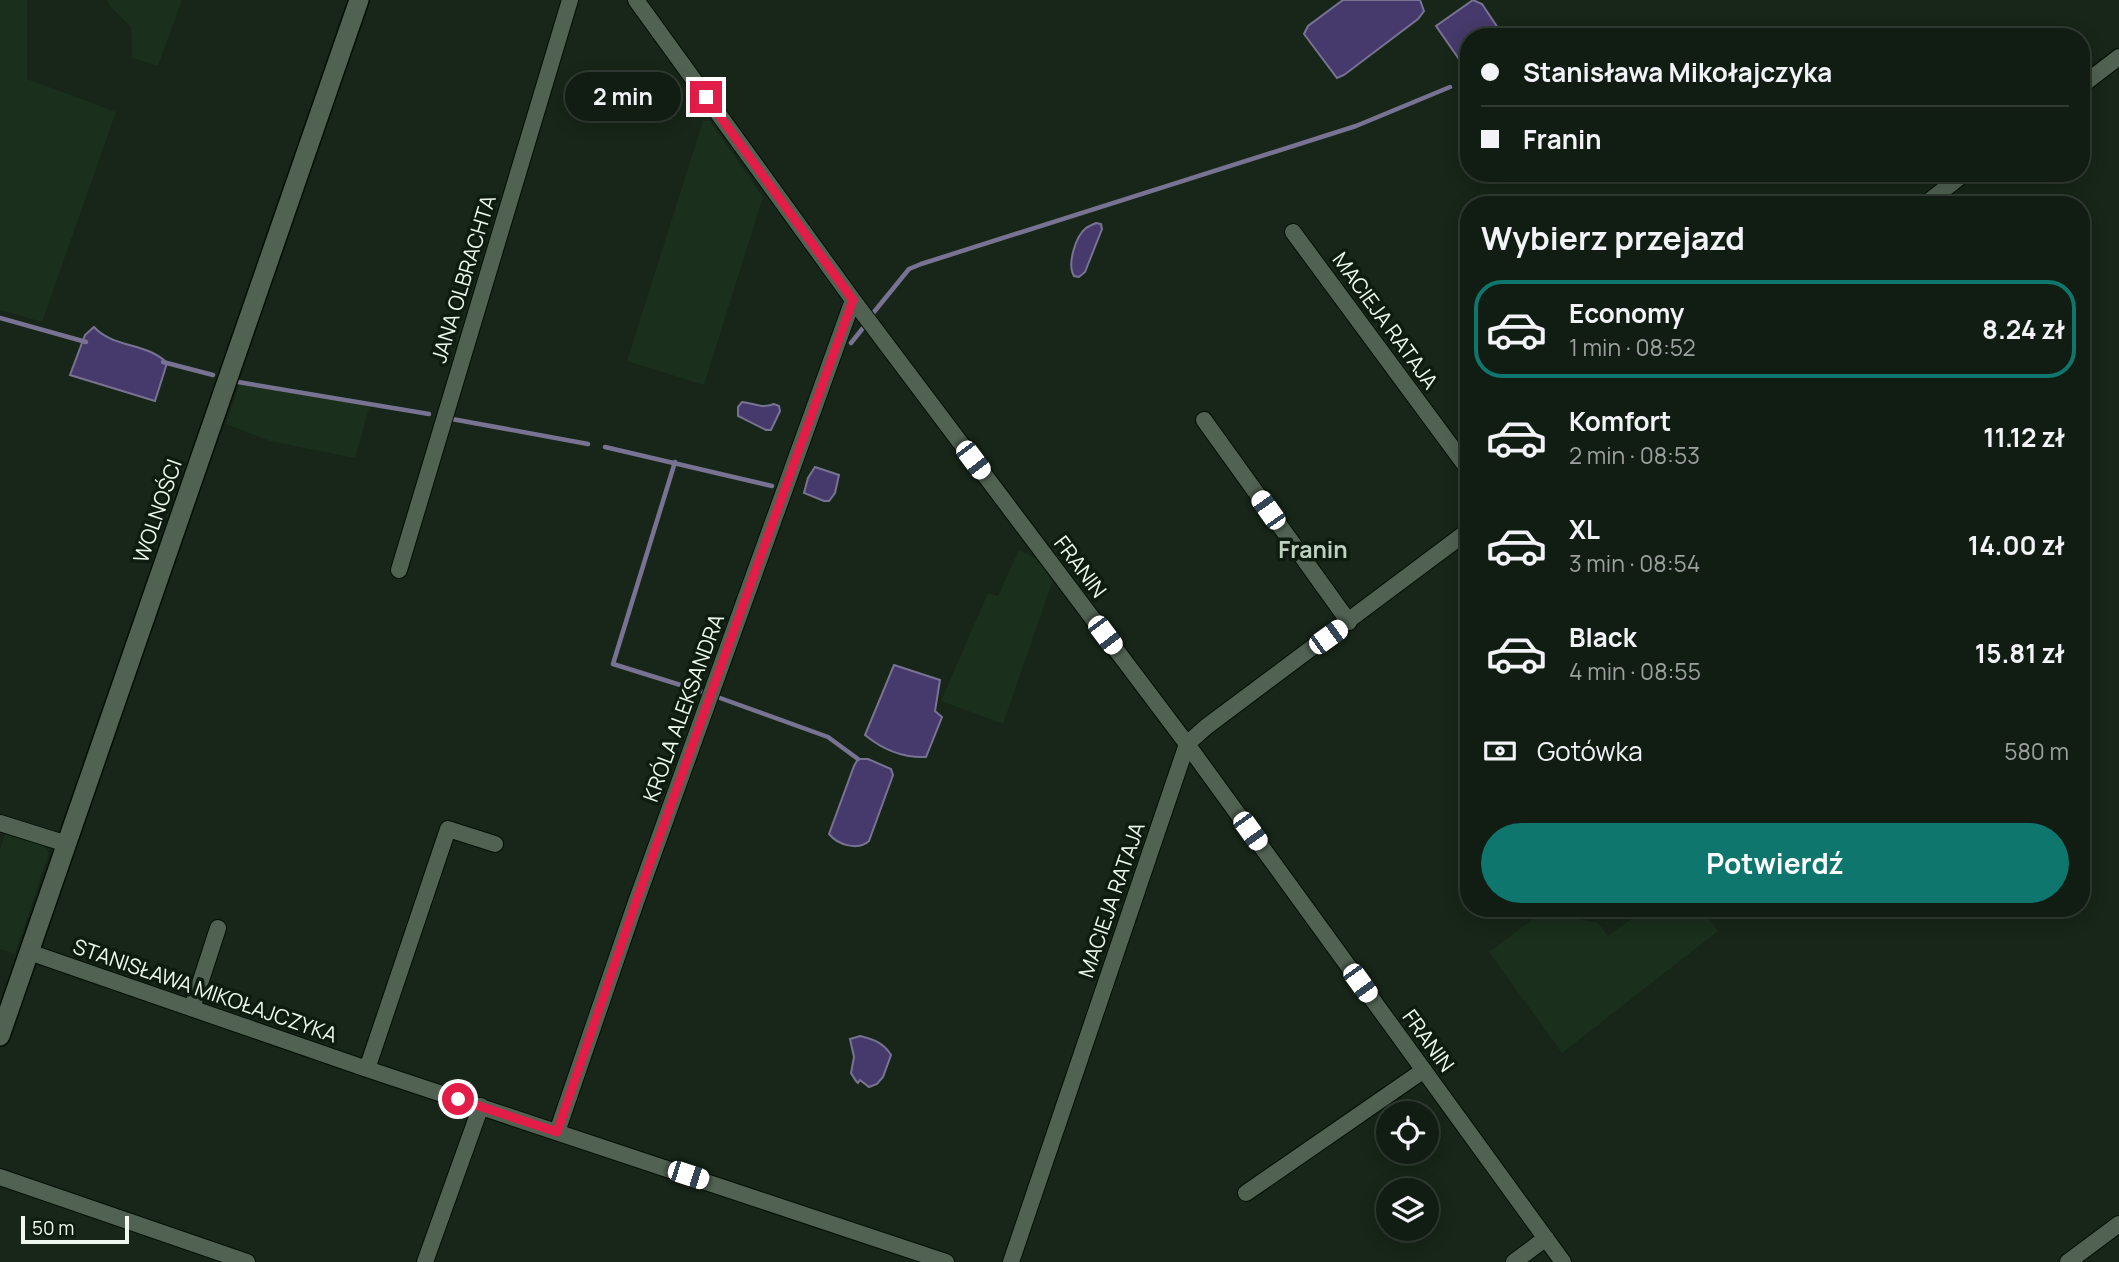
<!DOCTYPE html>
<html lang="pl">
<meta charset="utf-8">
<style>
body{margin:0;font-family:Manrope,sans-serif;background:#1a251b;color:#f1f3f6;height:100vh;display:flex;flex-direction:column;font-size:26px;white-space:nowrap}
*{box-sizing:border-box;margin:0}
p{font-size:23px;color:#9ca19f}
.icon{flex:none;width:38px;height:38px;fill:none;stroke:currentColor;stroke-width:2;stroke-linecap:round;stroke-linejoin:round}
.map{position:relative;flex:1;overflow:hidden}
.drawer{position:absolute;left:1460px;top:196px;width:630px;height:721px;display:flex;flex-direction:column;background:#111c12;border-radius:28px;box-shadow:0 4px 18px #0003,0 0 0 2px #303a32}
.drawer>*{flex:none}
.top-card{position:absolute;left:1460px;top:28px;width:630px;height:154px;border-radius:28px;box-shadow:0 4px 18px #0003,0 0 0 2px #303a32;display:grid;align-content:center;height:154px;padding:0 21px;background:#111c12}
.fabs{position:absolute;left:1376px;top:1101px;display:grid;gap:14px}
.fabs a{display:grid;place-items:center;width:63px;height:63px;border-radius:50%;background:#111c12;box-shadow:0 4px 18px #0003,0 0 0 2px #303a32;font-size:35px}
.scale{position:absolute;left:21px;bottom:18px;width:108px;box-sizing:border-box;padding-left:7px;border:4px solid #eef8ee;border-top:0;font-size:19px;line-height:24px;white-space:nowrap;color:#eef8ee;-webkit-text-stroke:5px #0d1c0f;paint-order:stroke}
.end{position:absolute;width:32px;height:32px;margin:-16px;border:9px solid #e11d48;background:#fff;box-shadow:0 0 0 4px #fff}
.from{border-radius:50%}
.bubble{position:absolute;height:49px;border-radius:24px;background:#111c12;box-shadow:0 4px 18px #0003,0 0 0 2px #303a32;font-size:23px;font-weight:700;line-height:49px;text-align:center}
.car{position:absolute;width:21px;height:42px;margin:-21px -10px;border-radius:9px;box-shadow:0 0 5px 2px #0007;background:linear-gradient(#fff 24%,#345 0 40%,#fff 0 76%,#345 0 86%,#fff 0)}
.top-card b{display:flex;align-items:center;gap:24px;height:66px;font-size:26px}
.top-card b+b{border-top:2px solid #303a32}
.top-card i{width:18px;height:18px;background:#f1f3f6}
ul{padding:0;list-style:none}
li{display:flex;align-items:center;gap:21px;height:98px;margin:0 14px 10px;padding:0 7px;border:4px solid transparent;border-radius:28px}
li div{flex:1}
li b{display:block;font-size:26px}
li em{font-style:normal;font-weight:700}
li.current{border-color:#0f766e}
li>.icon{width:63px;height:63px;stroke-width:1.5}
h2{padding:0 21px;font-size:32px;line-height:84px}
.pay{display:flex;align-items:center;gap:18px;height:77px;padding:0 21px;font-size:26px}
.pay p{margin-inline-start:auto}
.cta{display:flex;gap:14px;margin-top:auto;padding:14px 21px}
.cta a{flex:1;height:80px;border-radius:42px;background:#0f766e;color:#fff;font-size:28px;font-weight:700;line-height:80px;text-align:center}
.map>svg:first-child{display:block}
.built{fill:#1a2f1c}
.water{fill:#453a6b;stroke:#787392;stroke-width:2}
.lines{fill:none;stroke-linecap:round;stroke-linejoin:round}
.stream{stroke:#787392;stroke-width:4.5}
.minor-casing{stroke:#030f04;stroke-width:18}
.tertiary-casing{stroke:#030f04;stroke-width:22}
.minor{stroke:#516252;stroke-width:16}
.tertiary{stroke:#516252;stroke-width:19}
.route{stroke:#e11d48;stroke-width:9}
.labels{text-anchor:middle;stroke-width:7;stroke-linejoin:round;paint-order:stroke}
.street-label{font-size:21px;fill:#eef8ee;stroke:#0d1c0f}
.neighbourhood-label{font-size:23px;font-weight:bold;fill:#bed1bf;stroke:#0d1c0f}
</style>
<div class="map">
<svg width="2119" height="1262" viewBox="0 0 2119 1262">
<rect width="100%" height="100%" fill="#172618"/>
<!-- built -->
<path class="built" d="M 0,0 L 27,0 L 27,79 L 116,112 L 42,322 L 0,310 Z
M 107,0 L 182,0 L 158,66 L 132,58 L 131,27 L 109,5 Z
M 703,121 L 710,121 L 763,197 L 704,385 L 627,361 Z
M 241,380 L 371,402 L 355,458 L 270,441 L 226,424 Z
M 1019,550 L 1037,559 L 1053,580 L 1003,724 L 941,701 L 988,593 L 998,596 Z
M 6,832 L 43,843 L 49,853 L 15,954 L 0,949 L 0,849 Z
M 1646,908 L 1701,908 L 1718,931 L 1562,1053 L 1489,952 L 1544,911 L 1598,923 L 1608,936 Z"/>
<!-- water -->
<path class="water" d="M 1343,0 L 1420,0 L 1424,11 L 1418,19 L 1344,75 L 1337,78 L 1304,34 L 1308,26 Z
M 1473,0 L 1482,4 L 1504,37 L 1468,37 L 1468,72 L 1436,26 Z
M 1096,223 L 1101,224 L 1102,229 L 1085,272 L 1079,277 L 1074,276 C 1067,265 1075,237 1086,228 C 1087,227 1094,224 1096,223 Z
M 94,327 C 113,348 148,343 167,363 L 155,401 L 70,375 L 85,335 Z
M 742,402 C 754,403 761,409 774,404 L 779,406 L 780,411 L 771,430 L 766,430 L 738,416 L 738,407 Z
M 815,467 L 839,475 L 835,493 L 829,501 L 824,501 L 804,493 L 808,478 Z
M 894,665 L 940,680 L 935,711 L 942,717 L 926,757 C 903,758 882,749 865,735 Z
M 858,759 L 868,759 L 891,769 L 893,775 L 869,841 C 858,851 838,845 829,834 L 854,766 Z
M 860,1036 C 873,1039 884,1043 891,1055 L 883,1077 L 877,1084 L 869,1087 L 860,1080 L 858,1083 L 856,1081 L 851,1073 L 854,1057 L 850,1039 Z"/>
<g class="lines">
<!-- stream -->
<path class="stream" d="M 874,312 L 909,269 L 921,264 L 1356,126 L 1450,87
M 0,318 L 86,342
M 851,343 L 863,328
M 163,362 L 213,375
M 238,382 L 429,414
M 452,419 L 588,444
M 605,447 L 772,486
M 675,462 L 613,664 L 703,692
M 720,698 L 828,737 L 858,759"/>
<!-- minor casing -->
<g class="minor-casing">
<path id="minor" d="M 636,0 L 853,300 L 1187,744 L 1563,1262
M 2081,86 L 2119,57
M 1924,205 L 1965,173
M 1293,232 L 1468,469
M 1204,420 L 1349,622
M 399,570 L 570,0
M 0,823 L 67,844
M 29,952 L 367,1069 L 946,1262
M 192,1008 L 218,928
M 367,1069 L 448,829 L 495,844
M 557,1132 L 636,902 L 853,300
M 0,1177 L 247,1262
M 1246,1193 L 1424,1070
M 425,1262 L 481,1106
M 1011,1262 L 1187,744 L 1206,727 L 1468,531
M 1514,1262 L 1546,1238
M 2068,1262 L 2119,1224"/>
</g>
<!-- tertiary casing -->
<g class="tertiary-casing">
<path id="tertiary" d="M 0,1036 L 359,0"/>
</g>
<!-- minor -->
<use href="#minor" class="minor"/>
<!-- tertiary -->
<use href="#tertiary" class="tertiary"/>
</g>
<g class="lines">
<!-- route -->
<path class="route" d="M 458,1099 L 557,1132 L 636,902 L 853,300 L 706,97"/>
</g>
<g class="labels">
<!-- street labels -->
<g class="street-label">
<text transform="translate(464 279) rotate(-73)" y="7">JANA OLBRACHTA</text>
<text transform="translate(1385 321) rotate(54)" y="7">MACIEJA RATAJA</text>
<text transform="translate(158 511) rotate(-71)" y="7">WOLNOŚCI</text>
<text transform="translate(1080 567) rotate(53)" y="7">FRANIN</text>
<text transform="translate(684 708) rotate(-70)" y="7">KRÓLA ALEKSANDRA</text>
<text transform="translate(1112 900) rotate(-71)" y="7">MACIEJA RATAJA</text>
<text transform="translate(205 991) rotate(19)" y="7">STANISŁAWA MIKOŁAJCZYKA</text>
<text transform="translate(1428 1041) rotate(54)" y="7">FRANIN</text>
</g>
<!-- neighbourhood labels -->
<g class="neighbourhood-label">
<text x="1313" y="558">Franin</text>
</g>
</g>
</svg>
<div class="fabs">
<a><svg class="icon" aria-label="locate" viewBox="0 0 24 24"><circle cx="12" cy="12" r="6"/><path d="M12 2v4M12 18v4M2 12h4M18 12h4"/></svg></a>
<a><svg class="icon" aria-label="layers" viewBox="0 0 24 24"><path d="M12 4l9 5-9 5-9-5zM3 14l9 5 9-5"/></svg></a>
</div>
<div class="scale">50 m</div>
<i class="end from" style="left:458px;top:1099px"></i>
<i class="end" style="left:706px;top:97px"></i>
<div class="bubble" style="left:565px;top:72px;width:116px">2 min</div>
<i class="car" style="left:973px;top:460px;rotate:143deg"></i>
<i class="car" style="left:1268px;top:510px;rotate:325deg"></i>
<i class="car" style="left:1105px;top:635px;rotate:143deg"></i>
<i class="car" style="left:1328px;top:637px;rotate:54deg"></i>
<i class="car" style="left:1250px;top:831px;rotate:144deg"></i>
<i class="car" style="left:1360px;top:983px;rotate:144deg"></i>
<i class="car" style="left:688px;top:1175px;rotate:108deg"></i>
<div class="top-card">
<b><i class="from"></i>Stanisława Mikołajczyka</b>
<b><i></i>Franin</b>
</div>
<section class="drawer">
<h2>Wybierz przejazd</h2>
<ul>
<li class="current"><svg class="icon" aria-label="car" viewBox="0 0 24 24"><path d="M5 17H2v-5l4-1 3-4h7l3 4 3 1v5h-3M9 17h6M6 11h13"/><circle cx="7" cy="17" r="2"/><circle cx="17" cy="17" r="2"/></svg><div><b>Economy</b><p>1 min · 08:52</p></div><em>8.24 zł</em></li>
<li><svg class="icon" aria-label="car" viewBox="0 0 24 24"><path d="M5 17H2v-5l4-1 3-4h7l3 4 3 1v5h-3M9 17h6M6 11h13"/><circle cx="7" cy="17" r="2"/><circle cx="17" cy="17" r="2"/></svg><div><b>Komfort</b><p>2 min · 08:53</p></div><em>11.12 zł</em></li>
<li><svg class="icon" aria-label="car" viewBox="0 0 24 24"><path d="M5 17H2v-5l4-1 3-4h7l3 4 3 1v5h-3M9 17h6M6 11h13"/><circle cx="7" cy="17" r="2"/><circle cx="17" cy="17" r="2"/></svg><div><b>XL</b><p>3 min · 08:54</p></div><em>14.00 zł</em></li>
<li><svg class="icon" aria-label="car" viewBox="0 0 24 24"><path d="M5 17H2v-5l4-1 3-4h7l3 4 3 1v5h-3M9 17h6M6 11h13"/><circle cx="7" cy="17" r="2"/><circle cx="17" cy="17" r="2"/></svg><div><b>Black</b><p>4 min · 08:55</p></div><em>15.81 zł</em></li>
</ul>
<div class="pay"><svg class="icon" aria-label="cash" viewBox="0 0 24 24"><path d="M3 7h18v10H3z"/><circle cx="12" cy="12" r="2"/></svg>Gotówka<p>580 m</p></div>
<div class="cta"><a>Potwierdź</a></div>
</section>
</div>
